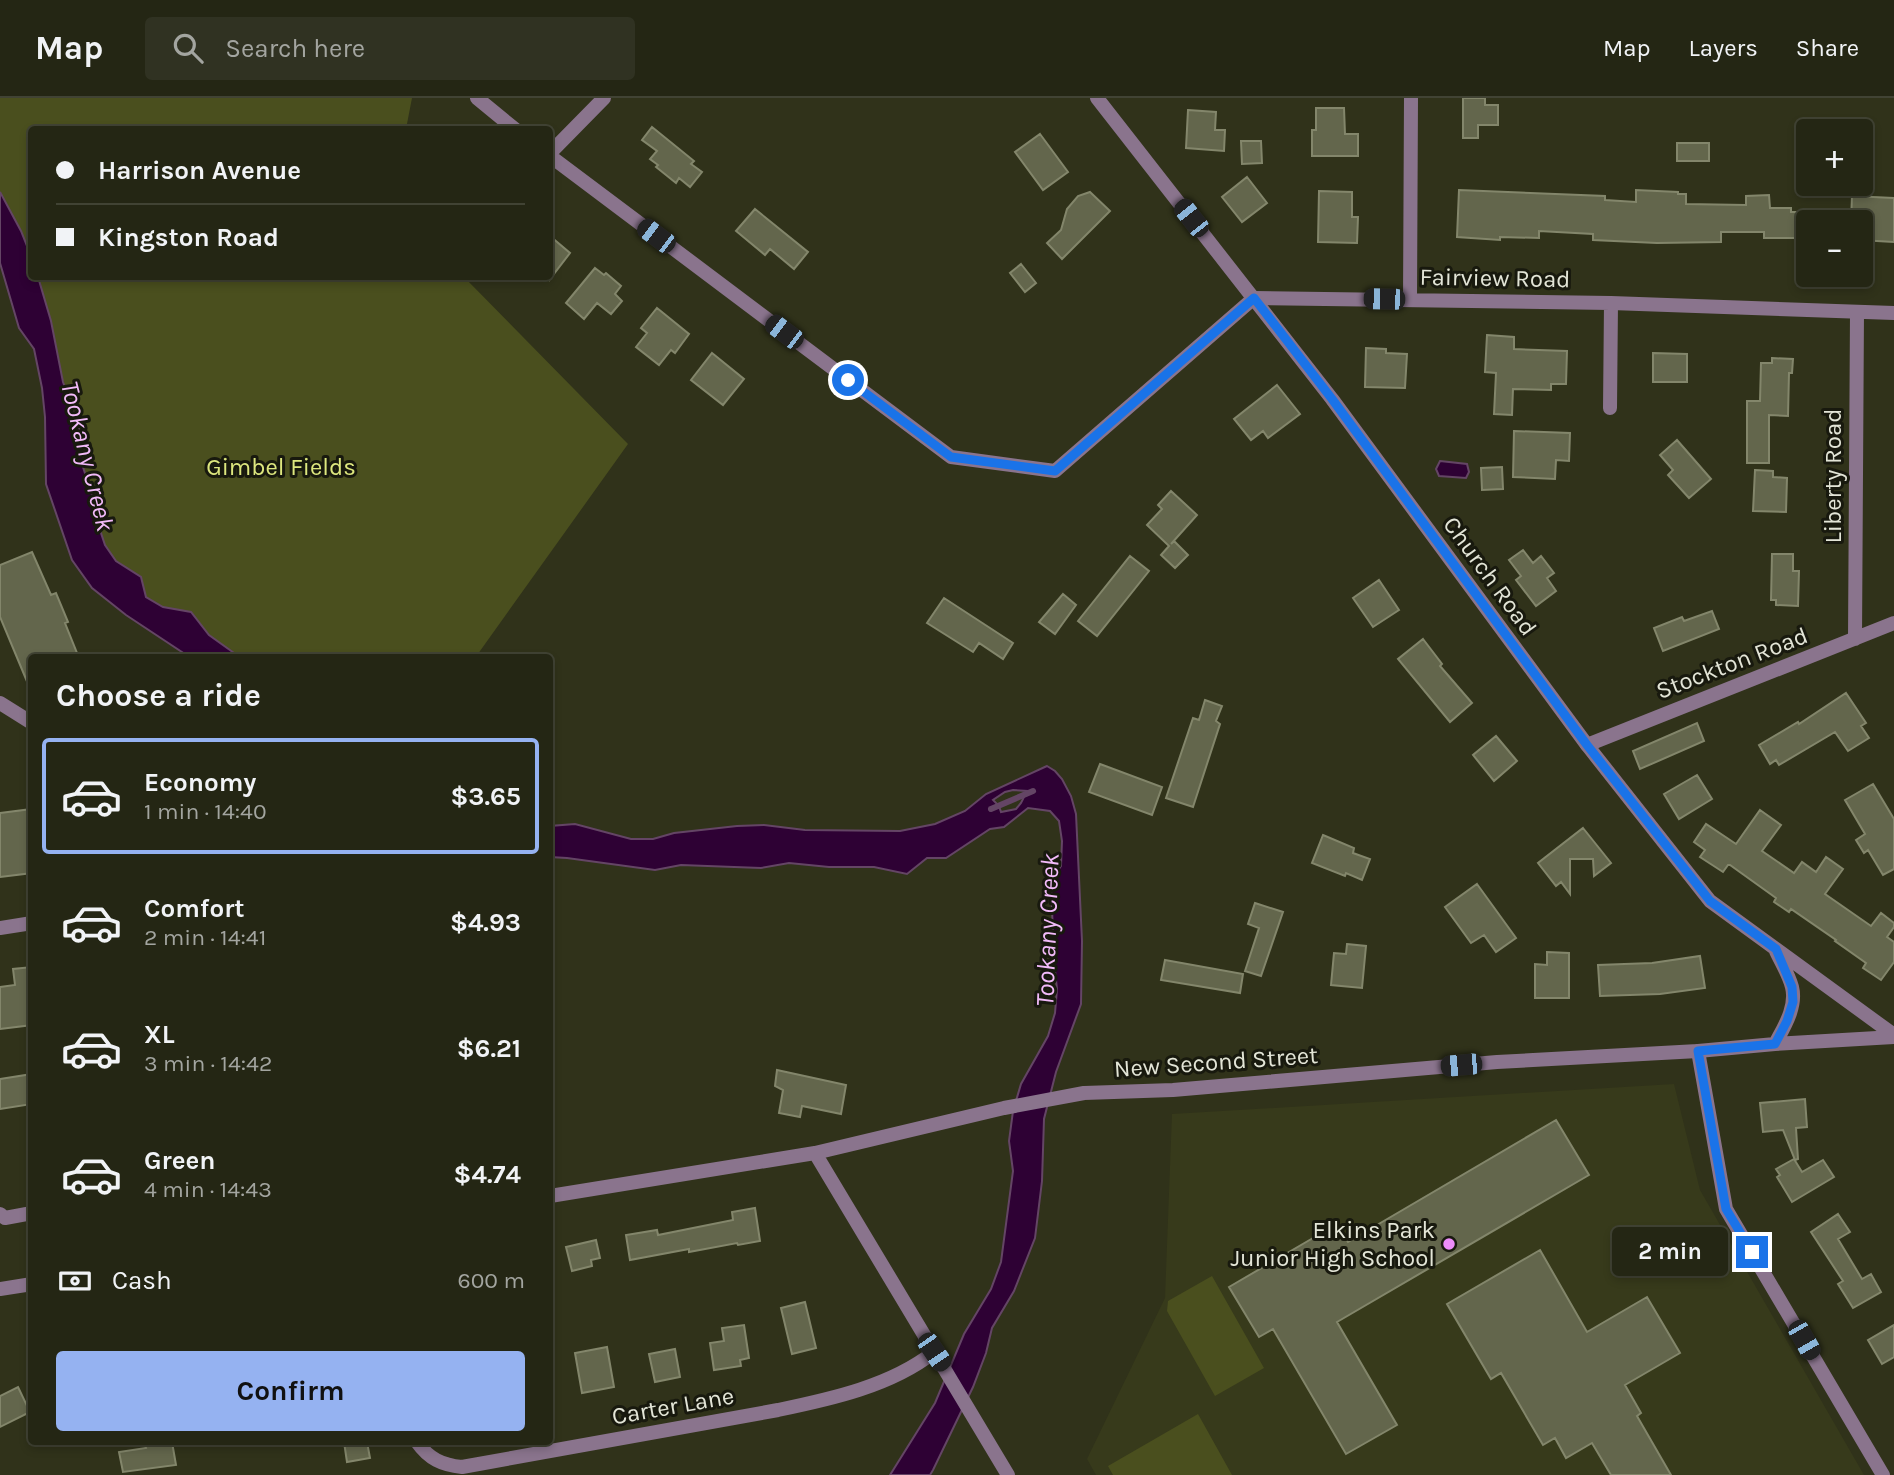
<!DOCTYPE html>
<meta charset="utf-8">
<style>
body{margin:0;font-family:Karla,sans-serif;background:#303222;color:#f1f3f6;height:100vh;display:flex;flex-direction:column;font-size:26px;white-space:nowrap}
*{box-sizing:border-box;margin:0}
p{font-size:23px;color:#a3a5a0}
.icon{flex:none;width:38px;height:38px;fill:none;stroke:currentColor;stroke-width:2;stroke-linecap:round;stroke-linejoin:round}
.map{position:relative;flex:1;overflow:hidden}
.side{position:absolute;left:28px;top:556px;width:525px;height:791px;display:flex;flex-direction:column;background:#242614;border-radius:7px;box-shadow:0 4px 10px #0003,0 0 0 2px #414334}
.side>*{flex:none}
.top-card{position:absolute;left:28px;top:28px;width:525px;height:154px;border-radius:7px;box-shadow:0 4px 10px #0003,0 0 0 2px #414334;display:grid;align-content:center;height:154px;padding:0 28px;background:#242614}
.controls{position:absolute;left:1796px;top:21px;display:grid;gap:14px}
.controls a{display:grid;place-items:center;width:77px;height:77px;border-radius:7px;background:#242614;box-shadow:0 4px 10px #0003,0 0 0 2px #414334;font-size:35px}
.end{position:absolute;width:32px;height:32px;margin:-16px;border:9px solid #1a73e8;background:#fff;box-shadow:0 0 0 4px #fff}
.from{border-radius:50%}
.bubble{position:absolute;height:49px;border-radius:7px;background:#242614;box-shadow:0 4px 10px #0003,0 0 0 2px #414334;font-size:23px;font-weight:700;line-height:49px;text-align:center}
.car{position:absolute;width:21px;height:42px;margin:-21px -10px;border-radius:9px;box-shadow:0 0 5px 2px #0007;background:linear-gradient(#222 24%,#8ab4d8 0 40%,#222 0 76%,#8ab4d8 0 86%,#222 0)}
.top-card b{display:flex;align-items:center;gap:24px;height:66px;font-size:26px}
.top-card b+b{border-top:2px solid #414334}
.top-card i{width:18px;height:18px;background:#f1f3f6}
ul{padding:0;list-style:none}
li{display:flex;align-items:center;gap:21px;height:116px;margin:0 14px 10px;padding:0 14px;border:4px solid transparent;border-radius:7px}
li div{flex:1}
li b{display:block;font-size:26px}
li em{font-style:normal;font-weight:700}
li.selected{border-color:#95b2f1}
li>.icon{width:63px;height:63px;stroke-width:1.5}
h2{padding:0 28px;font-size:32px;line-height:84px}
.pay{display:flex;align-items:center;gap:18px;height:77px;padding:0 28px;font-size:26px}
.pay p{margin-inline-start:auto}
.primary-button{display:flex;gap:14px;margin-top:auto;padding:14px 28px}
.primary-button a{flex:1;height:80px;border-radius:7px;background:#95b2f1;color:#111;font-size:28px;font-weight:700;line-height:80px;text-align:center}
header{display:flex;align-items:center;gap:42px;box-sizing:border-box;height:98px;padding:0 35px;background:#242614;border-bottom:2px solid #414334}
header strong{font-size:33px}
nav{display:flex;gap:38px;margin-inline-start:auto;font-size:24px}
.search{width:490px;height:63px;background:#303222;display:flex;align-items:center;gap:18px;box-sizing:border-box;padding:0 24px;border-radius:7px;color:#a3a5a0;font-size:26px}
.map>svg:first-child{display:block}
.built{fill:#373a1b}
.green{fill:#4a4f1e}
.water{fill:#2e0134;stroke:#644565;stroke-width:2;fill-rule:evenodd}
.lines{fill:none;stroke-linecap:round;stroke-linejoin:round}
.stream{stroke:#644565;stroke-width:6}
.building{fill:#63664c;stroke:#83866b;stroke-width:2}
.minor{stroke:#8a748d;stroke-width:14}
.tertiary{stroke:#8a748d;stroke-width:14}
.route{stroke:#1a73e8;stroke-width:9}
.poi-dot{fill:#ed8cfa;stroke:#18190e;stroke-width:2.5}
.labels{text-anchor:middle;stroke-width:6;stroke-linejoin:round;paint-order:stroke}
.street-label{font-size:24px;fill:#e3e5d7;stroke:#18190e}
.park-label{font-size:24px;fill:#dde77e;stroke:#18190e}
.poi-label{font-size:24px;fill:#e3e5d7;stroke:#18190e;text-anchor:end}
.water-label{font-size:26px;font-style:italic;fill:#f2baf9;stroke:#18190e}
</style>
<header>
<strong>Map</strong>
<div class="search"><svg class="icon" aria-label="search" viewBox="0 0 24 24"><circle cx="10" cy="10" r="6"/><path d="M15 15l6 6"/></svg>Search here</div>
<nav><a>Map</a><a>Layers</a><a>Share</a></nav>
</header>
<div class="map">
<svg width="1894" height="1377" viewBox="0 0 1894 1377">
<rect width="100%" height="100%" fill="#30321a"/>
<!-- built -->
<path class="built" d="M 1674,986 L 1700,1092 L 1864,1377 L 1096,1377 L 1087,1361 L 1165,1200 L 1172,1016 Z"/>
<!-- green -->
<path class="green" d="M 0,0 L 412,0 L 406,31 L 32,32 L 32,178 L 464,179 L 628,346 L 475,560 L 223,560 L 120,495 L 88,409 L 0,100 Z
M 1212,1178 L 1264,1270 L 1215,1298 L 1167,1213 L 1168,1203 Z
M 1198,1316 L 1232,1377 L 1113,1377 L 1108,1368 Z"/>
<!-- water -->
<path class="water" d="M 0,94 L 21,133 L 31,158 L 32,178 L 38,179 L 51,223 L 63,284 L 78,325 L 83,347 L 83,369 L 92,397 L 98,426 L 105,447 L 116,463 L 141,479 L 146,499 L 163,509 L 191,514 L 209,537 L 241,560 L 191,560 L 126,517 L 92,490 L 72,462 L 46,386 L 45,319 L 42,290 L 34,251 L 19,230 L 0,165 Z
M 1440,363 L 1467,366 L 1469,374 L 1466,380 L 1439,378 L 1436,371 Z
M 1047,668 L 1055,673 L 1062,681 L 1071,698 L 1076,716 L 1082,843 L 1081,906 L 1056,974 L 1044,1021 L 1042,1083 L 1035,1140 L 1014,1193 L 992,1230 L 986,1255 L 973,1289 L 933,1372 L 930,1377 L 890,1377 L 935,1305 L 964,1236 L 991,1191 L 1001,1164 L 1013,1073 L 1009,1043 L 1013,1013 L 1021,986 L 1048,938 L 1055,915 L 1057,891 L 1054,864 L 1051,783 L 1061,768 L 1062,743 L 1059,723 L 1050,713 L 1028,710 L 1004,729 L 990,731 L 946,760 L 927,760 L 907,776 L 874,769 L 829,769 L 789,765 L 761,770 L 681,767 L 655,772 L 567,760 L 550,759 L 550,728 L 575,726 L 631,741 L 653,741 L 674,735 L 737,728 L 764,727 L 805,732 L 900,733 L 935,726 L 965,713 L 986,696 ZM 1013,692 L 1027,693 L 1021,705 L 1016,711 L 1001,714 L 999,708 L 993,702 L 1005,694 Z"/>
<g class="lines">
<!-- stream -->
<path class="stream" d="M 991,711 L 1033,693"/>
</g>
<!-- building -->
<path class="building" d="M 1463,0 L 1485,0 L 1485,7 L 1498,7 L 1498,27 L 1478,27 L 1478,40 L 1463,40 Z
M 1316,10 L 1344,10 L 1345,36 L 1358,36 L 1358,58 L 1312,58 L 1312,32 L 1316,32 Z
M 1188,12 L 1216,14 L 1215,32 L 1225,32 L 1224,53 L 1186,50 Z
M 652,29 L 694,63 L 691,66 L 702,74 L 690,89 L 679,80 L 676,85 L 656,69 L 658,67 L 650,61 L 657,53 L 642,42 Z
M 1040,36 L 1068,74 L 1043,92 L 1015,54 Z
M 1241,43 L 1261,43 L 1262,65 L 1242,66 Z
M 1677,45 L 1709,45 L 1709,63 L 1677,63 Z
M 1247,79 L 1267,105 L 1242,124 L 1222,99 Z
M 1459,92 L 1605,98 L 1605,102 L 1636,104 L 1636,92 L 1678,94 L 1678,96 L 1686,96 L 1686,106 L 1746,107 L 1746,98 L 1769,97 L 1770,110 L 1791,110 L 1791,114 L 1808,114 L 1808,140 L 1764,140 L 1764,134 L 1721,134 L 1721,144 L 1657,145 L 1593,142 L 1593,136 L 1539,133 L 1539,140 L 1500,139 L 1500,142 L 1457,139 Z
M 1319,93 L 1352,94 L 1352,119 L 1358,119 L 1357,145 L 1318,144 Z
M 1090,94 L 1110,113 L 1062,161 L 1047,145 L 1061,132 L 1067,111 L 1078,98 Z
M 1852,98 L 1894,100 L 1894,144 L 1860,142 L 1860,124 L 1851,124 Z
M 755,111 L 808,154 L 794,171 L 770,151 L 765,157 L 736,133 Z
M 550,138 L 570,155 L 550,181 Z
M 1021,166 L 1036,185 L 1025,194 L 1010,175 Z
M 595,170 L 604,177 L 606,175 L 621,188 L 615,196 L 622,203 L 611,216 L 597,205 L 584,221 L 566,205 Z
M 657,210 L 689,236 L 675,255 L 671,252 L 659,267 L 636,249 L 647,235 L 641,230 Z
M 1487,237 L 1514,239 L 1514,251 L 1567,253 L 1566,286 L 1551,286 L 1551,292 L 1513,291 L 1512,317 L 1494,316 L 1496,275 L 1485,274 Z
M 1366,250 L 1386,251 L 1386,255 L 1407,256 L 1405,290 L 1365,289 Z
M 712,255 L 744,281 L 723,307 L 691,282 Z
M 1653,255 L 1687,256 L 1687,284 L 1653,284 Z
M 1772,260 L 1793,261 L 1792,275 L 1789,275 L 1788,318 L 1769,317 L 1769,365 L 1747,365 L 1747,303 L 1760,303 L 1761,265 L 1772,265 Z
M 1277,287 L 1300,316 L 1268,340 L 1263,333 L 1251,342 L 1234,321 Z
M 1514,333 L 1570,335 L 1569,363 L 1556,362 L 1555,381 L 1513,379 Z
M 1677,342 L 1711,381 L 1689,400 L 1668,377 L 1673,372 L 1660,357 Z
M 1502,369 L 1503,391 L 1482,392 L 1481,370 Z
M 1755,372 L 1773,373 L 1773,379 L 1787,380 L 1786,414 L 1753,413 Z
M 1171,393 L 1197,417 L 1171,446 L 1174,443 L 1188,457 L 1175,470 L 1161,457 L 1169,448 L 1147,427 L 1162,411 L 1158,407 Z
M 1523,452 L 1533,465 L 1541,458 L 1554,475 L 1547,480 L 1556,493 L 1536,508 L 1516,482 L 1521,478 L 1509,462 Z
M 32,454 L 51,497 L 56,495 L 68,524 L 65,525 L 79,560 L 32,560 L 31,593 L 0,519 L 0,467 Z
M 1772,456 L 1793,456 L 1793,473 L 1799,473 L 1798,508 L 1776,507 L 1776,502 L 1771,502 Z
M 1130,458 L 1149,473 L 1097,538 L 1078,523 Z
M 1379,482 L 1399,512 L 1373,529 L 1353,500 Z
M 1063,496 L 1076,507 L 1055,536 L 1039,524 Z
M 944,500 L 1013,545 L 1003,561 L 979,545 L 973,554 L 927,525 Z
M 1712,513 L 1719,531 L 1663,553 L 1654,530 L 1682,519 L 1684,523 Z
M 1423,541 L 1442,566 L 1440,568 L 1472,605 L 1450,624 L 1398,561 Z
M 1846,595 L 1866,625 L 1861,628 L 1869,640 L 1848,653 L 1835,634 L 1779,667 L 1776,662 L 1770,666 L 1759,647 L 1798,624 L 1799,626 Z
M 1205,602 L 1222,608 L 1216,623 L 1220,626 L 1193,709 L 1166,700 L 1193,620 L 1199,622 Z
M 1697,625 L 1704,643 L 1640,671 L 1633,653 Z
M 1496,638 L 1517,663 L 1494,683 L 1473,657 Z
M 1100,666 L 1162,689 L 1152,717 L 1089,694 Z
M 1697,677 L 1712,701 L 1679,721 L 1664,696 Z
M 1873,686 L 1894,721 L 1894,771 L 1883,777 L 1868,752 L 1864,755 L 1856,742 L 1865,736 L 1845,702 Z
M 32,711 L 32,775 L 0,779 L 0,715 Z
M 1760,712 L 1781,727 L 1762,753 L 1794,775 L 1802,764 L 1816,774 L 1826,759 L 1843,771 L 1825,796 L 1871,828 L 1881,815 L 1894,825 L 1894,829 L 1887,839 L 1894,844 L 1894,864 L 1881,882 L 1863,870 L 1866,865 L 1835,843 L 1836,842 L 1791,811 L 1789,814 L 1774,804 L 1776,800 L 1730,767 L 1728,767 L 1723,774 L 1700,759 L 1705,752 L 1694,744 L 1706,726 L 1736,746 Z
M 1583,730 L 1611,765 L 1594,778 L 1593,761 L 1570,761 L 1570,796 L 1561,784 L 1556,788 L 1538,765 Z
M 1323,737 L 1354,750 L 1353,755 L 1370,761 L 1362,782 L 1346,775 L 1345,778 L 1312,765 Z
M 1477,786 L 1516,840 L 1496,854 L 1484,837 L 1471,845 L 1445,809 Z
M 1255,805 L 1283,814 L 1261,878 L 1245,873 L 1259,830 L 1248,826 Z
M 1347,846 L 1366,848 L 1362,890 L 1331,887 L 1334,855 L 1346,856 Z
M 1547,854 L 1569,855 L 1569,900 L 1535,900 L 1535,866 L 1547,867 Z
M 1700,858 L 1705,890 L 1660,896 L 1600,898 L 1598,867 L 1652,865 Z
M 1165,862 L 1243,876 L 1240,895 L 1161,882 Z
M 32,869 L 32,927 L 0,931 L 0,889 L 15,887 L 13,871 Z
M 777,972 L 846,987 L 841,1016 L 802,1008 L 800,1019 L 779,1015 L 783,992 L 775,988 Z
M 32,976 L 32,1006 L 0,1011 L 0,981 Z
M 1805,1001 L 1807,1029 L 1796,1030 L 1798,1061 L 1795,1062 L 1783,1032 L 1763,1034 L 1760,1005 Z
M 1556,1022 L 1589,1077 L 1337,1224 L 1397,1327 L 1346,1356 L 1273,1231 L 1259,1239 L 1229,1189 L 1337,1126 L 1348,1144 Z
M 1794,1061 L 1802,1074 L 1823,1062 L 1834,1079 L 1792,1104 L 1777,1079 L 1780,1077 L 1776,1071 Z
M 755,1110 L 760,1143 L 738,1147 L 737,1145 L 689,1154 L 689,1151 L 630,1162 L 626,1137 L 657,1132 L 658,1137 L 733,1122 L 732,1114 Z
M 1838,1116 L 1850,1134 L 1838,1141 L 1862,1181 L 1871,1176 L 1881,1194 L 1853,1210 L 1838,1186 L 1843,1183 L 1811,1134 Z
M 596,1142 L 600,1160 L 591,1162 L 592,1168 L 572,1173 L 566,1149 Z
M 1540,1152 L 1587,1234 L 1647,1199 L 1680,1255 L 1625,1287 L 1641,1315 L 1637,1318 L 1671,1377 L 1611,1377 L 1592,1345 L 1566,1360 L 1555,1340 L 1543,1347 L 1501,1275 L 1491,1281 L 1447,1206 Z
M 805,1204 L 816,1250 L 792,1256 L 781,1210 Z
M 744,1227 L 749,1260 L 740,1262 L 741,1268 L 714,1272 L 710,1245 L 724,1243 L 722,1230 Z
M 1894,1227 L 1894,1259 L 1882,1266 L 1868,1242 Z
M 607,1249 L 614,1289 L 582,1295 L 575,1255 Z
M 675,1251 L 680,1279 L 655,1284 L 649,1256 Z
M 18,1289 L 30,1314 L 0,1329 L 0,1298 Z
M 160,1344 L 172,1344 L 176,1367 L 123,1374 L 119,1354 L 146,1350 L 145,1347 Z
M 344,1344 L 367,1344 L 370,1360 L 347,1364 Z"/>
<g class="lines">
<!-- minor -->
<path class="minor" d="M 477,0 L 516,32
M 550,55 L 604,0
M 550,58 L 951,359 L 1055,373 L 1254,200 L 1611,205 L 1894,215
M 1410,202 L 1411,0
M 1610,310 L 1611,205
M 1855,541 L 1857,214
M 0,605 L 32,625
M 1587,647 L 1894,525
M 0,830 L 32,825
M 1698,953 L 1726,1111 L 1883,1377
M 0,1116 L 5,1120 L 32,1115
M 417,1344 C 429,1361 442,1367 462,1369 L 778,1312 C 831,1301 891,1288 934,1254"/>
<!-- tertiary -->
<path class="tertiary" d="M 1097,0 L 1332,301 L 1587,647 L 1710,803 L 1894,937
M 1775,946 C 1784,929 1797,909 1792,889 C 1789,877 1781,864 1776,853
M 815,1055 L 1008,1377
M 550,1098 L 815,1055 L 1004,1010 L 1084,995 L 1173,992 L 1497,964 L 1698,953 L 1775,946 L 1894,939
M 0,1191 L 32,1186"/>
</g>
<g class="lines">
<!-- route -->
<path class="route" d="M 848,282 L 951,359 L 1055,373 L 1254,200 L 1332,301 L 1587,647 L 1710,803 L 1776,851 L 1792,889 L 1793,904 L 1787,923 L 1775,946 L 1698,953 L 1726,1111 L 1752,1154"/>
</g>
<!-- markers -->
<circle class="poi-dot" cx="1449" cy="1146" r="7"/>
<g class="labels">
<!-- street labels -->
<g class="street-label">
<text transform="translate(1495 180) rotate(1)" y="8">Fairview Road</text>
<text transform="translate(1833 378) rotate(-90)" y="8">Liberty Road</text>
<text transform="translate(1490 478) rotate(54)" y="8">Church Road</text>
<text transform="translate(1732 565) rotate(-21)" y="8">Stockton Road</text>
<text transform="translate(1216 964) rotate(-4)" y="8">New Second Street</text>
<text transform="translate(673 1308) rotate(-10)" y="8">Carter Lane</text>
</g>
<!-- park labels -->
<g class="park-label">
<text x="281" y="377">Gimbel Fields</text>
</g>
<!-- poi labels -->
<g class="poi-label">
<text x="1435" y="1140">Elkins Park<tspan x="1435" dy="28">Junior High School</tspan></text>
</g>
<!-- water labels -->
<g class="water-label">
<text transform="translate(88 358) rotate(76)" y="9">Tookany Creek</text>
<text transform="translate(1047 832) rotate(-88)" y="9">Tookany Creek</text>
</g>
</g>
</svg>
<div class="controls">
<a>+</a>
<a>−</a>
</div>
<i class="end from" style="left:848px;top:282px"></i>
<i class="end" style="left:1752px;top:1154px"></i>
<div class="bubble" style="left:1612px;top:1129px;width:116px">2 min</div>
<i class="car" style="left:1191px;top:120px;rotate:322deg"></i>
<i class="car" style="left:656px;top:138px;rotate:307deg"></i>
<i class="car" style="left:1384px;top:201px;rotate:271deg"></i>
<i class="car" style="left:784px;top:234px;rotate:307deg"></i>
<i class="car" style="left:1461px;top:967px;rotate:265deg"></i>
<i class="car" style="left:1804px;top:1242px;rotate:150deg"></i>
<i class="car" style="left:934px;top:1254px;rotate:146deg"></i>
<div class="top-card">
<b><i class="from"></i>Harrison Avenue</b>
<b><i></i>Kingston Road</b>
</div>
<section class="side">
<h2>Choose a ride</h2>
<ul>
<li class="selected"><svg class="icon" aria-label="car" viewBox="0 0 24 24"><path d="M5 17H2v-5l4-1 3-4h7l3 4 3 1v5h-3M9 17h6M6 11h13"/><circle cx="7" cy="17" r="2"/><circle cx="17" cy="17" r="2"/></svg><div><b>Economy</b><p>1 min · 14:40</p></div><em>$3.65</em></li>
<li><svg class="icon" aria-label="car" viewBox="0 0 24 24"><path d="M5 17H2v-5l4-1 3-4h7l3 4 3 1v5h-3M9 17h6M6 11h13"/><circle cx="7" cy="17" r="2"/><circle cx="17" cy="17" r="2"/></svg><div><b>Comfort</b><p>2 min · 14:41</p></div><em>$4.93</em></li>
<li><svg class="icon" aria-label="car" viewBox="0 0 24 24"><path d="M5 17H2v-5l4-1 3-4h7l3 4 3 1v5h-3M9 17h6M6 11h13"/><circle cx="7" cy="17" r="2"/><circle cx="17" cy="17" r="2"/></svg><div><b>XL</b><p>3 min · 14:42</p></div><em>$6.21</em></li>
<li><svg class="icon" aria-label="car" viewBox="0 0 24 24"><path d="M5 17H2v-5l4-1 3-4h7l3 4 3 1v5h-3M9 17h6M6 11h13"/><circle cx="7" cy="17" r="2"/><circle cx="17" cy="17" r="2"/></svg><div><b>Green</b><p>4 min · 14:43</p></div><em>$4.74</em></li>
</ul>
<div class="pay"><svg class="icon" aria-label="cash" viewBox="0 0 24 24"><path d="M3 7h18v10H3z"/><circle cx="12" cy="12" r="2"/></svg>Cash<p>600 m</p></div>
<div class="primary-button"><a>Confirm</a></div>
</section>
</div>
